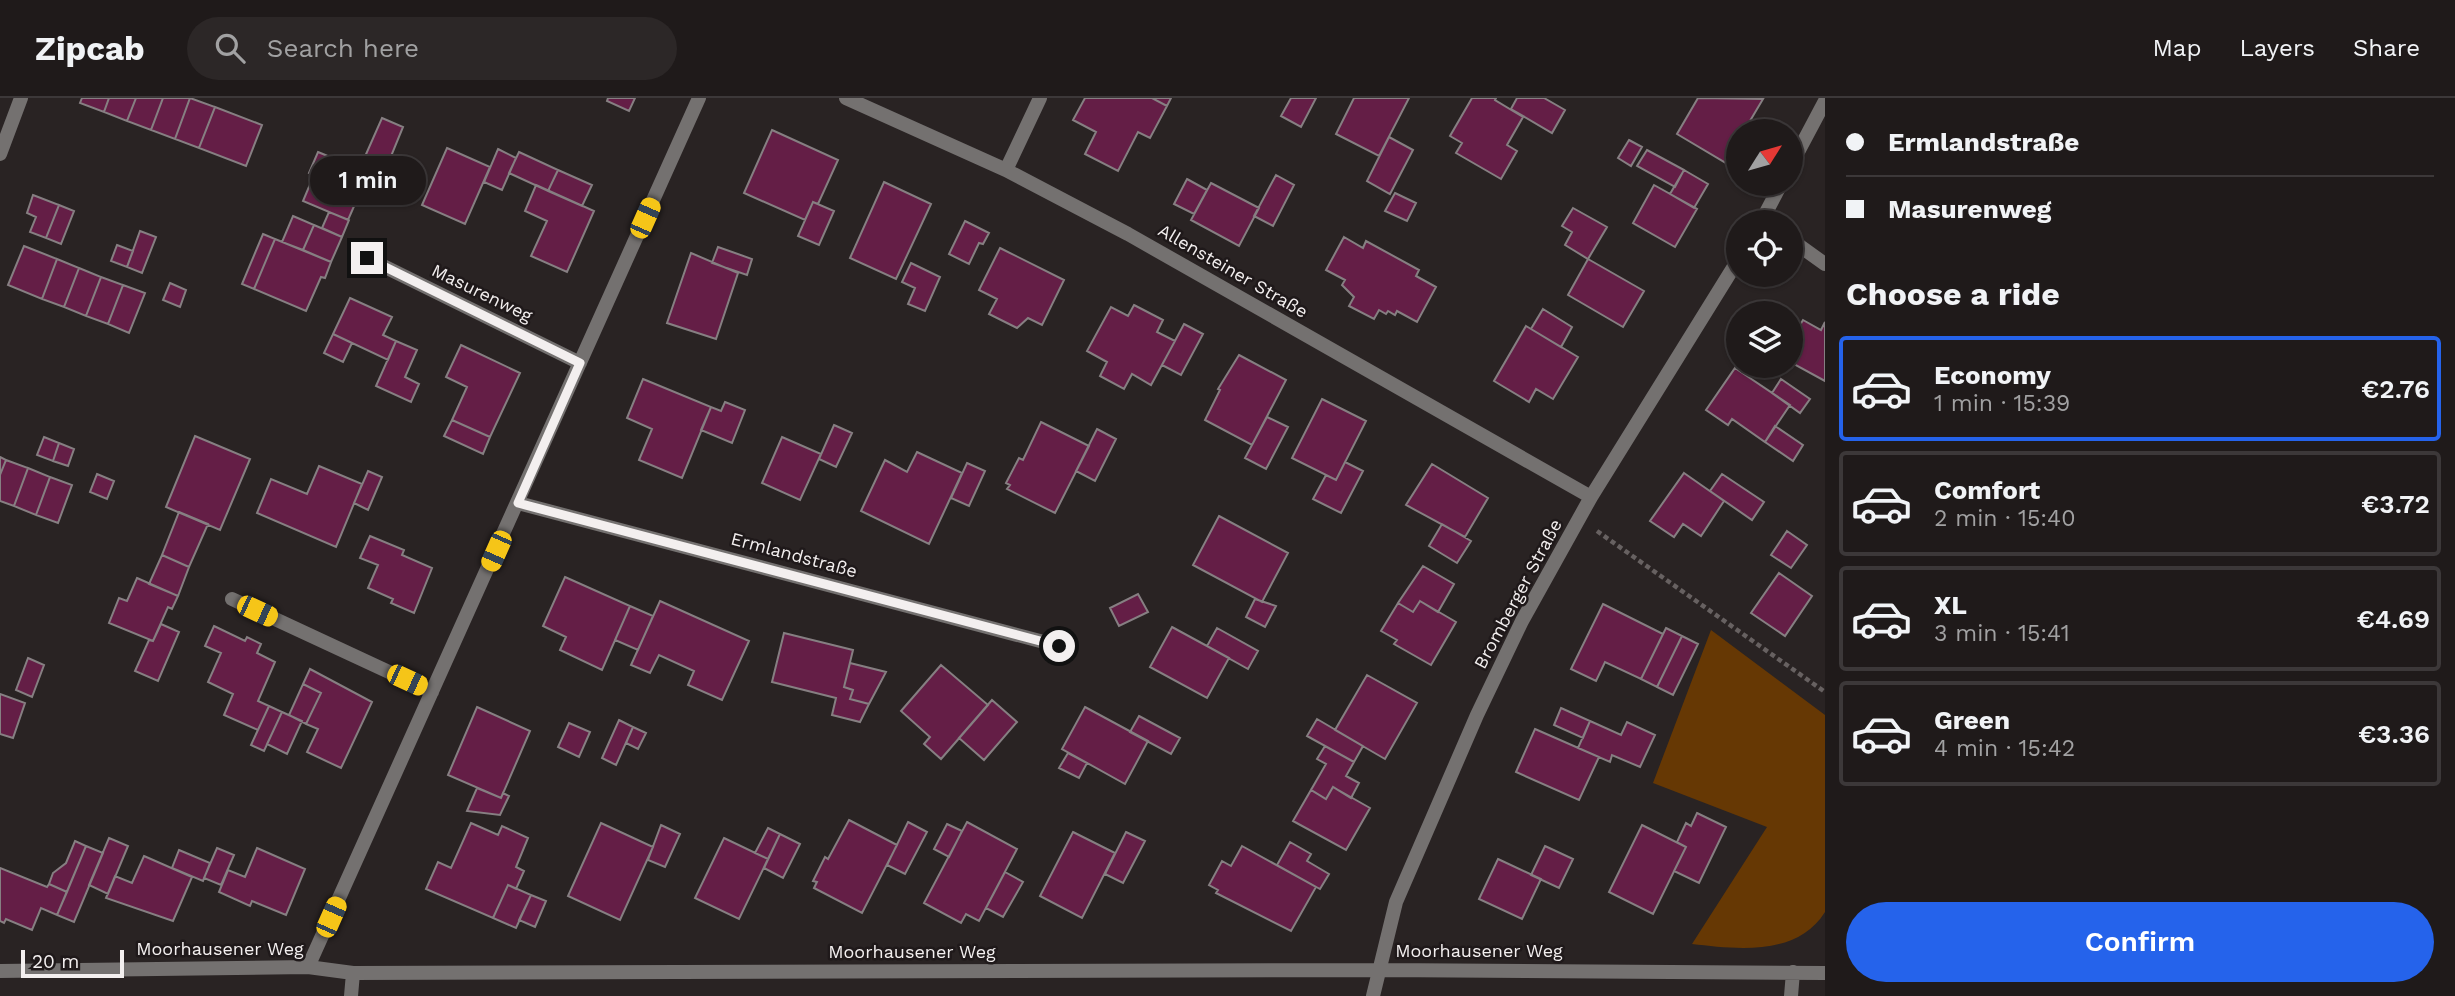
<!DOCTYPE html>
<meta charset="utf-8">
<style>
body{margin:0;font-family:"Work Sans",sans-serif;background:#2c2727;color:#f1f3f6;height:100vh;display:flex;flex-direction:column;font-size:26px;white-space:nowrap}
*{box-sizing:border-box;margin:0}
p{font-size:23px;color:#a1a1a2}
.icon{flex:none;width:38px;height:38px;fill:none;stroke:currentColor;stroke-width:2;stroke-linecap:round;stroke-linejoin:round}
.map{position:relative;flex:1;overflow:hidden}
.sheet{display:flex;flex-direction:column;background:#1f1a1a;width:630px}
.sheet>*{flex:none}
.guide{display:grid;align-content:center;height:154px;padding:0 21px;background:#1f1a1a}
.needle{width:46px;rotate:53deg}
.fabs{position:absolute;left:1726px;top:21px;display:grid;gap:14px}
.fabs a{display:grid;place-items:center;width:77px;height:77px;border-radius:50%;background:#1f1a1a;box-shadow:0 2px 5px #0004,0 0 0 2px #3c3839;font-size:35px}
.scale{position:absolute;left:21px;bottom:18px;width:103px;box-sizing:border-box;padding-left:7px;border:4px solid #f3efef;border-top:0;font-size:19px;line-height:24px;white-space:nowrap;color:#f3efef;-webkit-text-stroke:5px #1f191a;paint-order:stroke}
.end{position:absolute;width:32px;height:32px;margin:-16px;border:9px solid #f3efef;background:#111;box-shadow:0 0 0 4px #111}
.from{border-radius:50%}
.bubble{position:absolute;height:49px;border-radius:24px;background:#1f1a1a;box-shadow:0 2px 5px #0004,0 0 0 2px #3c3839;font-size:23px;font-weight:600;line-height:49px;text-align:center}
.car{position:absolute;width:21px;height:42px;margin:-21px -10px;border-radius:9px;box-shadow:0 0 5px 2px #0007;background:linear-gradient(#f5c518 24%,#345 0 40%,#f5c518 0 76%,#345 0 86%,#f5c518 0)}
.guide b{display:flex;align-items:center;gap:24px;height:66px;font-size:26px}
.guide b+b{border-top:2px solid #3c3839}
.guide i{width:18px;height:18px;background:#f1f3f6}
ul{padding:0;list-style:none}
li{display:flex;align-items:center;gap:21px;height:105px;margin:0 14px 10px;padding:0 7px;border:4px solid #3c3839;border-radius:7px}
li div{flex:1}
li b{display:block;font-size:26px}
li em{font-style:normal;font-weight:600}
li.selected{border-color:#2563eb}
li>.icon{width:63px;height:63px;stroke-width:1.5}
h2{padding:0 21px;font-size:32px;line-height:84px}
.button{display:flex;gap:14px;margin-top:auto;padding:14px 21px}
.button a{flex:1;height:80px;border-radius:42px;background:#2563eb;color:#fff;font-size:28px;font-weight:600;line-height:80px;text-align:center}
header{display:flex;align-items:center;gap:42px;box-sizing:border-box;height:98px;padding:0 35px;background:#1f1a1a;border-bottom:2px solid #3c3839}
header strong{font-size:33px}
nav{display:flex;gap:38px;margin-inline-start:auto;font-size:24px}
.search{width:490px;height:63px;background:#2c2727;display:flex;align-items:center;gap:18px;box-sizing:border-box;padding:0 24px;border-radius:38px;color:#a1a1a2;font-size:26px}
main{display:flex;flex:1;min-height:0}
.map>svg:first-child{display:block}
.green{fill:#663804}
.building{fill:#641e46;stroke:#867f82;stroke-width:2}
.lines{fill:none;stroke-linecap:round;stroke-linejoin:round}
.path{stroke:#676161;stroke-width:4.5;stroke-dasharray:5 3.5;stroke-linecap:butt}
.minor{stroke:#747170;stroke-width:14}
.route{stroke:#f3efef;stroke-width:9}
.labels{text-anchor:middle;stroke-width:5;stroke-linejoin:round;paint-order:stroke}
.street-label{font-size:18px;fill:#f3efef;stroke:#1f191a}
</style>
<header>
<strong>Zipcab</strong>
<div class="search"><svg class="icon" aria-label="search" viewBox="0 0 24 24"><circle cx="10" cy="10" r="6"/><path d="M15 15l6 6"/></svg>Search here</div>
<nav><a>Map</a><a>Layers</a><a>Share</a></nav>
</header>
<main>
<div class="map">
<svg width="1825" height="898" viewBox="0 0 1825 898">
<rect width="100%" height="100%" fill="#292323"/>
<!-- green -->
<path class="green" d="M 1711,532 L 1825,617 L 1825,814 C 1797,859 1736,851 1692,846 L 1767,729 L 1653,685 Z"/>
<!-- building -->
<path class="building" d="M 82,0 L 109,0 L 104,14 L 80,5 Z
M 109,0 L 136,0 L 127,23 L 104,14 Z
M 136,0 L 163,0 L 151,32 L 127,23 Z
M 163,0 L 190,0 L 175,41 L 151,32 Z
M 190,0 L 215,9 L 199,50 L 175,41 Z
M 608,0 L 635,0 L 629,13 L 607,3 Z
M 1085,0 L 1152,0 L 1167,8 L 1150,40 L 1138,34 L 1118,73 L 1085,56 L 1096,34 L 1073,22 Z
M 1152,0 L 1171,0 L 1167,8 Z
M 1291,0 L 1316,0 L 1301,29 L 1281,18 Z
M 1354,0 L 1409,0 L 1379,58 L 1336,36 Z
M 1472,0 L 1496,0 L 1495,2 L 1523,19 L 1507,47 L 1517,53 L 1501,81 L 1456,55 L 1462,45 L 1450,38 Z
M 1517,0 L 1544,0 L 1565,12 L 1552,35 L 1511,11 Z
M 1698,0 L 1763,1 L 1744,33 L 1738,33 L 1738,44 L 1726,65 L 1677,36 Z
M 215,9 L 262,27 L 246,68 L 199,50 Z
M 382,20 L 403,29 L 385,73 L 363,63 Z
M 772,32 L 838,62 L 818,106 L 813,104 L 805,122 L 744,95 Z
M 1389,39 L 1413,52 L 1390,96 L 1367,83 Z
M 1629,42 L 1642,49 L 1631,68 L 1618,60 Z
M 447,50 L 490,69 L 465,126 L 422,107 Z
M 498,51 L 516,60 L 502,92 L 484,84 Z
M 1647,52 L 1684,72 L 1675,89 L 1637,68 Z
M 318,54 L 362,72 L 349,104 L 355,106 L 348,122 L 303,103 L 314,77 L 309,75 Z
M 519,54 L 558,72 L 548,93 L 509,75 Z
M 558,72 L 592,87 L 582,108 L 548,93 Z
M 1684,72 L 1708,86 L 1694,110 L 1670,96 Z
M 1276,77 L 1294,87 L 1273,128 L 1254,118 Z
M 1187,81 L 1207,92 L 1194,116 L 1174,106 Z
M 884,84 L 931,106 L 896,181 L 850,160 Z
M 1211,85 L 1259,110 L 1239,148 L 1191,122 Z
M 536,87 L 594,113 L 567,174 L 531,158 L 547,123 L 525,113 Z
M 1654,87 L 1697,111 L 1675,149 L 1633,125 Z
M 1395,95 L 1416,105 L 1407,123 L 1385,113 Z
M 33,97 L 59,107 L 46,140 L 30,134 L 36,119 L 27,115 Z
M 813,104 L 834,113 L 819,147 L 798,138 Z
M 59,107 L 74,113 L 61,146 L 46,140 Z
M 1573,110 L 1607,129 L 1588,161 L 1565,147 L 1572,134 L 1562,128 Z
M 329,114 L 349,122 L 342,139 L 322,130 Z
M 293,118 L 314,127 L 303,152 L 282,144 Z
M 965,123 L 989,135 L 983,146 L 979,145 L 969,166 L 949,156 Z
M 314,127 L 342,139 L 331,164 L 303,152 Z
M 140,133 L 156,139 L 142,175 L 127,169 Z
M 263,136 L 275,141 L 254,191 L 242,186 Z
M 1344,139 L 1363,150 L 1366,143 L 1419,172 L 1416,178 L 1436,189 L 1417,224 L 1397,213 L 1395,217 L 1388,213 L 1386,216 L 1379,212 L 1374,221 L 1349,208 L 1354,199 L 1342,187 L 1345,182 L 1326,172 Z
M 275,141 L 331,164 L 325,180 L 321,179 L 306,213 L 254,191 Z
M 117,147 L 133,153 L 127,169 L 111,163 Z
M 24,148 L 57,161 L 42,201 L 8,187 Z
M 718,149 L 752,161 L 747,177 L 712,165 Z
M 1000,150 L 1064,182 L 1042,227 L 1028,220 L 1017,230 L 989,216 L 997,201 L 979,192 Z
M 691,155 L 738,175 L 716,241 L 667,225 Z
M 57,161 L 79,170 L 64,209 L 42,201 Z
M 1588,161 L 1644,193 L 1623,229 L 1568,197 Z
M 911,165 L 940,179 L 925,213 L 908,206 L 915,190 L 902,184 Z
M 79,170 L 101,179 L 86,218 L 64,209 Z
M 101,179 L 123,187 L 108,226 L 86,218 Z
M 170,185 L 186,192 L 180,209 L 163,202 Z
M 123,187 L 145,195 L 129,235 L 108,226 Z
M 350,200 L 392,219 L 383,237 L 396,243 L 388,262 L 333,236 Z
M 1134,207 L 1163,222 L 1157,234 L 1175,243 L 1151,287 L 1132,276 L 1124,291 L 1100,278 L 1107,264 L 1087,253 L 1111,209 L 1128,218 Z
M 1543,211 L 1572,229 L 1561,249 L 1531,231 Z
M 1803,222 L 1821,232 L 1825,224 L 1825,283 L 1790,264 L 1790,237 L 1793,239 Z
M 1184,226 L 1203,236 L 1181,277 L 1162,267 Z
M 1526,228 L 1578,259 L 1553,301 L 1536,291 L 1529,304 L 1494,283 Z
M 333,236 L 352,245 L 343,264 L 324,255 Z
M 396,243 L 417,252 L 405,279 L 419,286 L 411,304 L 376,288 Z
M 461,247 L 520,275 L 490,339 L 452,322 L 467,289 L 446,279 Z
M 1239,257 L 1286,282 L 1252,347 L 1205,322 L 1220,292 L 1218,291 Z
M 1735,270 L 1790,307 L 1765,344 L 1732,321 L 1728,327 L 1706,312 Z
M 643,281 L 711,309 L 682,380 L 639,362 L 652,331 L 627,320 Z
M 1781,281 L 1810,301 L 1800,315 L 1772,295 Z
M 1322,301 L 1366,323 L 1336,382 L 1292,360 Z
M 725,304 L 745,312 L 732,345 L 701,332 L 711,309 L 721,313 Z
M 1267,319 L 1288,329 L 1266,371 L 1245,360 Z
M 452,322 L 490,339 L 483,356 L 444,338 Z
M 1041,324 L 1089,348 L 1055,415 L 1007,391 L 1010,387 L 1006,385 L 1019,360 L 1023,362 Z
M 834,327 L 852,335 L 836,369 L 819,361 Z
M 1775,328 L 1803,347 L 1793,363 L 1765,344 Z
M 1097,331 L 1116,341 L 1095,383 L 1076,373 Z
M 195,338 L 250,361 L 220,432 L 166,409 Z
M 44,339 L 59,345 L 53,363 L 37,357 Z
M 782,339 L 821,356 L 800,402 L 762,385 Z
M 59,345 L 74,351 L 68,368 L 53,363 Z
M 917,354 L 962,375 L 929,446 L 861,413 L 885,362 L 907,374 Z
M 0,359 L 6,362 L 0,377 Z
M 6,362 L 28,370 L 14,408 L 0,403 L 0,377 Z
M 1345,364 L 1363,373 L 1341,415 L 1313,401 L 1326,377 L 1336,382 Z
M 967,365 L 985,373 L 969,408 L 951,400 Z
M 1432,366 L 1488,400 L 1465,439 L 1406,407 Z
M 319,368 L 362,386 L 336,449 L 257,415 L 271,381 L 307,396 Z
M 28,370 L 50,379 L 36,417 L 14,408 Z
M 368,373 L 382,379 L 368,412 L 354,405 Z
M 1684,375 L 1724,403 L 1701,438 L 1683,426 L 1674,439 L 1650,423 Z
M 97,376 L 114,383 L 107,401 L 90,394 Z
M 1722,376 L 1764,404 L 1752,422 L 1710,393 Z
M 50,379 L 72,387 L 58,425 L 36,417 Z
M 179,414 L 208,426 L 189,469 L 162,457 Z
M 1219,418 L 1288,455 L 1262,504 L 1193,467 Z
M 1442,426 L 1471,443 L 1457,465 L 1429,448 Z
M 1787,433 L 1807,447 L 1791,470 L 1771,457 Z
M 370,438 L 404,452 L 402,457 L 432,470 L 414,515 L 391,505 L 393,501 L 368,490 L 378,467 L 360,460 Z
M 162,457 L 189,469 L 178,498 L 149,486 Z
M 1423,468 L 1454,486 L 1438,514 L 1420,503 L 1413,514 L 1398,505 Z
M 1779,475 L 1812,498 L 1785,538 L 1751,515 Z
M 565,479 L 630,508 L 602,572 L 560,552 L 566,539 L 543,528 Z
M 137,480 L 178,498 L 172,511 L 168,509 L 153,543 L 109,525 L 119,500 L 127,503 Z
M 1138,496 L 1148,514 L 1119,528 L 1110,510 Z
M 1255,501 L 1276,508 L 1265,529 L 1246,519 Z
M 660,503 L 749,543 L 722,602 L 688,587 L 694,573 L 659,557 L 650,575 L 631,567 Z
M 1420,503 L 1456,524 L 1431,567 L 1394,546 L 1397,542 L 1381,533 L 1398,505 L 1413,514 Z
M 1603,506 L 1663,536 L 1641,581 L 1605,564 L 1596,583 L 1571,571 Z
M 630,508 L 653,518 L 638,552 L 615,542 Z
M 161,526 L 179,534 L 158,583 L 135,573 L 149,542 L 153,543 Z
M 214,528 L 245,543 L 247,539 L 261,546 L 257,555 L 275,564 L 258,603 L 269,608 L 258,632 L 224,617 L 233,596 L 208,584 L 221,555 L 205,548 Z
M 1172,529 L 1229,560 L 1207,600 L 1150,569 Z
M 1217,530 L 1258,553 L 1248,571 L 1207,548 Z
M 1666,530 L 1682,538 L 1657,589 L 1641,581 Z
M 784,535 L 853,552 L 844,589 L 853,592 L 850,601 L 869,606 L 860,624 L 832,617 L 836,600 L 772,584 Z
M 1682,538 L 1698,546 L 1673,597 L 1657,589 Z
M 28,560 L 44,567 L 32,599 L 16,592 Z
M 850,565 L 886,574 L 869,606 L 850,601 L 853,592 L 844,589 Z
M 941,567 L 988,607 L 941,661 L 924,646 L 930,639 L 901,613 Z
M 310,571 L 372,604 L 341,670 L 307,654 L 318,631 L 306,626 L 321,595 L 303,586 Z
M 1367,577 L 1417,605 L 1385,661 L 1335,632 Z
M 303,586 L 321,595 L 306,626 L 289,617 Z
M 0,596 L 25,605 L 13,640 L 0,636 Z
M 992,602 L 1017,624 L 984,662 L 959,640 Z
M 269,608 L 282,614 L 264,653 L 251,647 Z
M 477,609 L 530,633 L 501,700 L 448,677 Z
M 1085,609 L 1148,643 L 1125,686 L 1062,651 Z
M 1561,610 L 1590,623 L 1583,640 L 1554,627 Z
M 282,614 L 302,623 L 287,656 L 267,646 Z
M 1139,618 L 1180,640 L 1171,656 L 1130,634 Z
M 1317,621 L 1363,648 L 1354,664 L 1307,638 Z
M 619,622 L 633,629 L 616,667 L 602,660 Z
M 1590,623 L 1621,637 L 1627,624 L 1655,637 L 1640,669 L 1612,657 L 1610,664 L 1578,650 Z
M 569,625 L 590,634 L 579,659 L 558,649 Z
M 633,629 L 646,635 L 638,651 L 626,645 Z
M 1535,631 L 1599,659 L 1579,702 L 1516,674 Z
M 1325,648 L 1354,664 L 1346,678 L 1359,685 L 1351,700 L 1333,689 L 1326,701 L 1311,692 L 1326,666 L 1317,661 Z
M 1068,655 L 1087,665 L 1079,680 L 1059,670 Z
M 1333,689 L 1370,710 L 1346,752 L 1293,723 L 1311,692 L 1326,701 Z
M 477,690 L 501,700 L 503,695 L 509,698 L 500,717 L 467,713 Z
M 1697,715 L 1726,729 L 1699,785 L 1674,773 L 1686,749 L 1677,744 L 1686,725 L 1691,728 Z
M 849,722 L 897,747 L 862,815 L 814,790 L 817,784 L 813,783 L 825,759 L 828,761 Z
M 908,724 L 927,734 L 905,776 L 887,767 Z
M 967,724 L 1017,751 L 979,823 L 966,816 L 961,825 L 924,805 Z
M 471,725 L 498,737 L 502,728 L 528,740 L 516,769 L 524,773 L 516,791 L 508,787 L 493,820 L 426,791 L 438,764 L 451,770 Z
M 601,725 L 653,749 L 620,822 L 568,798 Z
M 947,726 L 962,733 L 949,759 L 934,751 Z
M 661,727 L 680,736 L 665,769 L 648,762 Z
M 1642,727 L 1686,749 L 1653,816 L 1609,794 Z
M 768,730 L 780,736 L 768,761 L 755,755 Z
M 1073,734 L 1115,755 L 1082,820 L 1040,798 Z
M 1126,734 L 1145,743 L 1123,785 L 1105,776 Z
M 780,736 L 800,746 L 783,780 L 764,770 Z
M 109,740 L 128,748 L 108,796 L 89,787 Z
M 724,740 L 768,761 L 739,821 L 695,800 Z
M 75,743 L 86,748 L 67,794 L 49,786 L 53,775 L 66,765 Z
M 1290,744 L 1311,756 L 1307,763 L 1329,776 L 1320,791 L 1277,767 Z
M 86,748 L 103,755 L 74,824 L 57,817 Z
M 1242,748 L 1316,789 L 1291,833 L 1216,795 L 1218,792 L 1209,787 L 1222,763 L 1231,768 Z
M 1545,748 L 1573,761 L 1559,790 L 1531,777 Z
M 217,750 L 234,757 L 221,787 L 204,780 Z
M 257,750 L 305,771 L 286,817 L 252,803 L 250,808 L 219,794 L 228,772 L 245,779 Z
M 179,752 L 210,765 L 203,783 L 172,770 Z
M 144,758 L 192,779 L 173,823 L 106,800 L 115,778 L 132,785 Z
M 1498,761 L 1541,781 L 1522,821 L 1479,801 Z
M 0,770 L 47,789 L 49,786 L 67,794 L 57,817 L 41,810 L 32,832 L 6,821 L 4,825 L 0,823 Z
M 1005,774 L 1023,784 L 1003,819 L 986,810 Z
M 508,787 L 531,797 L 516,830 L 493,820 Z
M 531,797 L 546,803 L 535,829 L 519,822 Z"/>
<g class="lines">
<!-- path -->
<path class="path" d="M 1597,433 L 1825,594"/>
<!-- minor -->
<path class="minor" d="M 846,0 L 1006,72 L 1128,136 L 1591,399
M 0,56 L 21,0
M 1790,69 L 1825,3
M 1006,72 L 1040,0
M 1761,124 L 1781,86
M 1790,141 L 1825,166
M 367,160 L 580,265
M 518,405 L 1059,548
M 232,501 L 432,594
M 308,869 L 699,0
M 0,873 L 308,869 L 353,875 L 1382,872 L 1825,875
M 351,898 L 353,875
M 1373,898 L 1396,804 L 1477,617 L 1522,523 L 1591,399 L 1738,162
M 1791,898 L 1793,874"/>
</g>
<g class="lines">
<!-- route -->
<path class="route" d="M 367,160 L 580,265 L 518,405 L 1059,548"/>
</g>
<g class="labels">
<!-- street labels -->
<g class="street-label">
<text transform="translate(1233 173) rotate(30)" y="6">Allensteiner Straße</text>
<text transform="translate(482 195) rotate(26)" y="6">Masurenweg</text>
<text transform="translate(794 457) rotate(15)" y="6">Ermlandstraße</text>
<text transform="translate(1518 496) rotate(-62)" y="6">Bromberger Straße</text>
<text x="220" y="857">Moorhausener Weg</text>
<text x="1479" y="859">Moorhausener Weg</text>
<text x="912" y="860">Moorhausener Weg</text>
</g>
</g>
</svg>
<div class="fabs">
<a><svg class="needle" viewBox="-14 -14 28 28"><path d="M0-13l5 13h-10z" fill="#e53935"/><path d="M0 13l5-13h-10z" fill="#a1a1a2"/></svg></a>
<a><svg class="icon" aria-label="locate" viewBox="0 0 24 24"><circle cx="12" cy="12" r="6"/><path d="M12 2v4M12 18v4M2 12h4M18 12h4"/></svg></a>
<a><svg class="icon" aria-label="layers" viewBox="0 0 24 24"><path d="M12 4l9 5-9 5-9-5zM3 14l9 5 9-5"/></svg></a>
</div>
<div class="scale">20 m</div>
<i class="end from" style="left:1059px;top:548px"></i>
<i class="end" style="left:367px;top:160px"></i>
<div class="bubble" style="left:310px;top:58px;width:116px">1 min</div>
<i class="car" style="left:645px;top:120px;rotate:24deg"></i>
<i class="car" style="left:496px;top:453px;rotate:204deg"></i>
<i class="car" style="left:257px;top:513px;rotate:115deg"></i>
<i class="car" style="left:407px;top:582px;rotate:115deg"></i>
<i class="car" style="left:331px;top:819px;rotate:24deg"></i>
</div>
<section class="sheet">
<div class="guide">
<b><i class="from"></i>Ermlandstraße</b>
<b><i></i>Masurenweg</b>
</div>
<h2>Choose a ride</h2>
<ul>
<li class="selected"><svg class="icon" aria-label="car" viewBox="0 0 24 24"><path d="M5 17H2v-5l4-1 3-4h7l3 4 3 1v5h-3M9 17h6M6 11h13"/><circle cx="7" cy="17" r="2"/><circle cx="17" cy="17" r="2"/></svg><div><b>Economy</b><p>1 min · 15:39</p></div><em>€2.76</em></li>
<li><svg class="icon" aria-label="car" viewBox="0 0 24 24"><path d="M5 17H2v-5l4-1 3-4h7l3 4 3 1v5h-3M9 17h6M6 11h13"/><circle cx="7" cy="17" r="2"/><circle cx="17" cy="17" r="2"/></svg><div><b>Comfort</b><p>2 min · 15:40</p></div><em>€3.72</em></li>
<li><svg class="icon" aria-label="car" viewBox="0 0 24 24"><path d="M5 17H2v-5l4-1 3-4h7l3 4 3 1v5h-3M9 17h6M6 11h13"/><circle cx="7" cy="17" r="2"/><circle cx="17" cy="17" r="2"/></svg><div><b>XL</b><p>3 min · 15:41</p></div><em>€4.69</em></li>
<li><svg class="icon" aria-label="car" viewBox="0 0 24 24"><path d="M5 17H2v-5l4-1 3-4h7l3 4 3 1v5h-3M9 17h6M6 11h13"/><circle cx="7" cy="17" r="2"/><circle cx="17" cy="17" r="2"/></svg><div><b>Green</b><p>4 min · 15:42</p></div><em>€3.36</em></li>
</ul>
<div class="button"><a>Confirm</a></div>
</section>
</main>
